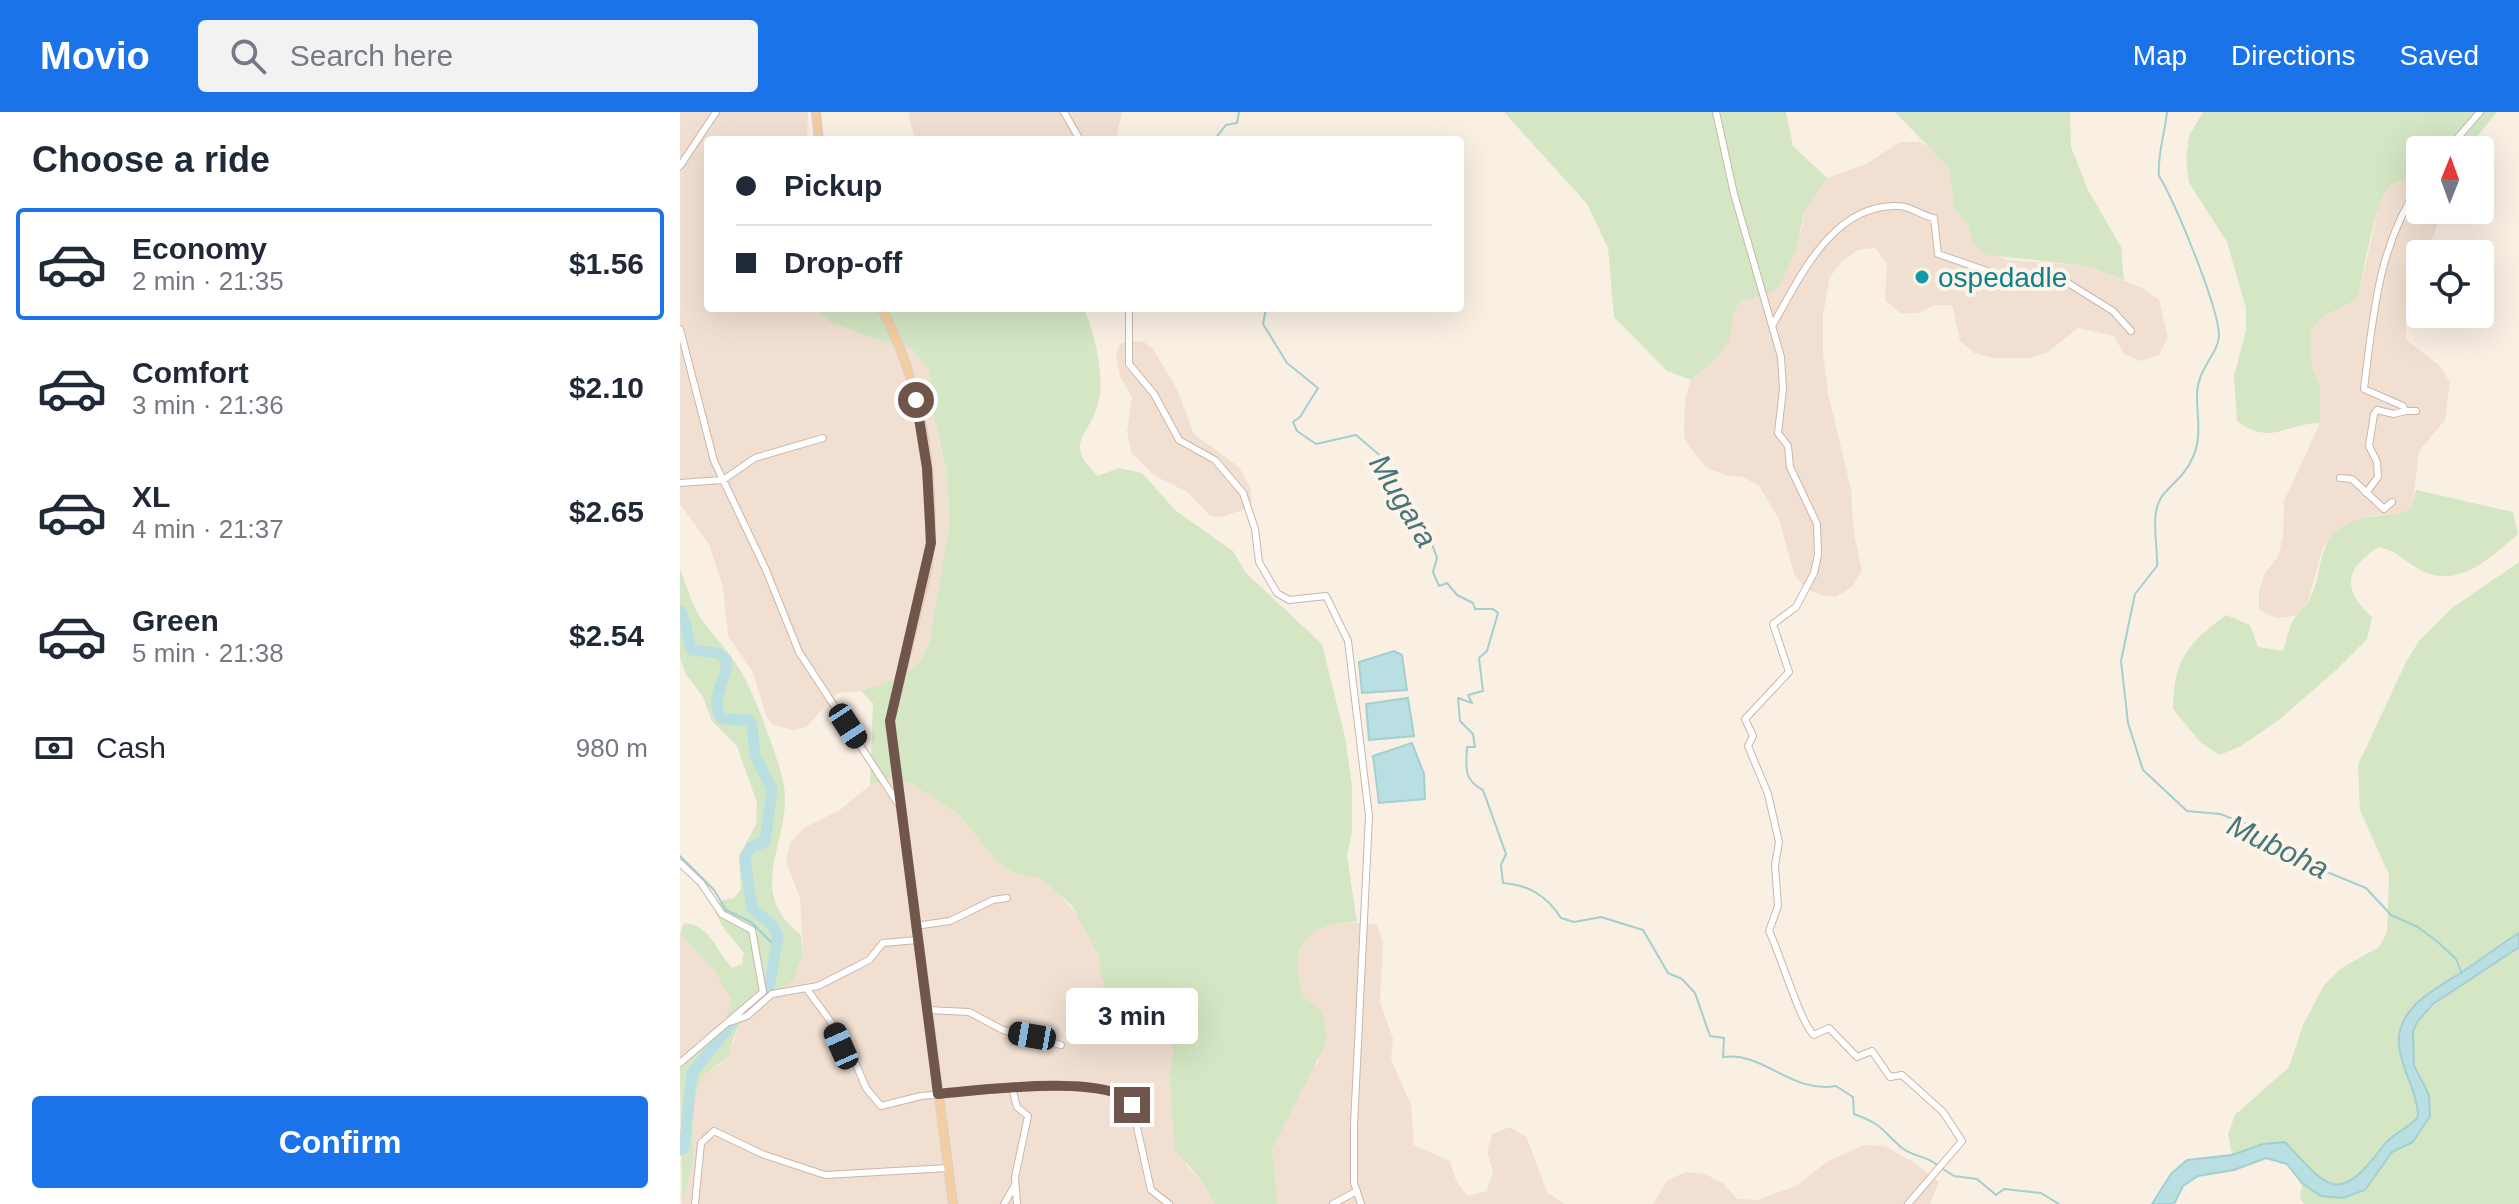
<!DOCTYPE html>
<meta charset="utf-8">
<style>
body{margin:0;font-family:Helvetica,sans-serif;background:#f2f2f3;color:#1f2937;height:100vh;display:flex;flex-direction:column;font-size:30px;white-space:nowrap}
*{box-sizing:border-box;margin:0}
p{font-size:26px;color:#747a83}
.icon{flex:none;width:44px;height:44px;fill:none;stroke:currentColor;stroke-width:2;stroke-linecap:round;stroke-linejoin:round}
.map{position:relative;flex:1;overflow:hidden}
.details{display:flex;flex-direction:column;background:#fff;width:680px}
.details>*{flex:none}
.hud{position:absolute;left:24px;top:24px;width:760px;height:176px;border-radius:8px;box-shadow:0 8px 32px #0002;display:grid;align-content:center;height:176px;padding:0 32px;background:#fff}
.needle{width:52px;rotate:1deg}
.controls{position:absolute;left:1726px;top:24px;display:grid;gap:16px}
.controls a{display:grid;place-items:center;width:88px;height:88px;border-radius:8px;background:#fff;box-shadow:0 8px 32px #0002;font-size:40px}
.end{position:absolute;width:36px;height:36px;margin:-18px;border:10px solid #70554b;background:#fff;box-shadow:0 0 0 4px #fff}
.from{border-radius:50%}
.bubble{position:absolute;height:56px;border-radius:8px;background:#fff;box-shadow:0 8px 32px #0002;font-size:26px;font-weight:800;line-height:56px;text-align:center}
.car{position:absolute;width:24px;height:48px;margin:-24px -12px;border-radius:10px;box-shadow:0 0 6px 2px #0007;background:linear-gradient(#222 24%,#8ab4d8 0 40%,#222 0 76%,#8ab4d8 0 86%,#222 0)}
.hud b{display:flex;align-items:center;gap:28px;height:76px;font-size:30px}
.hud b+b{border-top:2px solid #e0e1e3}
.hud i{width:20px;height:20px;background:#1f2937}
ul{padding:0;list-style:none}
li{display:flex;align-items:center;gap:24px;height:112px;margin:0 16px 12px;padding:0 16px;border:4px solid transparent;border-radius:8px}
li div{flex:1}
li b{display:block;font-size:30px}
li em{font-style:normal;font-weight:800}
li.active{border-color:#1a73e8}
li>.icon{width:72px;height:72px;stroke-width:1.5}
h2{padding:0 32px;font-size:36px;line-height:96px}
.pay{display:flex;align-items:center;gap:20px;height:88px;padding:0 32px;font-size:30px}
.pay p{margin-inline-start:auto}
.primary-button{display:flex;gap:16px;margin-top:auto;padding:16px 32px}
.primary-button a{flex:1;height:92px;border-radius:8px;background:#1a73e8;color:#fff;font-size:32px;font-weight:800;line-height:92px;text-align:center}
header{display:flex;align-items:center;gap:48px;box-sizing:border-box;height:112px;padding:0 40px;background:#1a73e8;color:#fff}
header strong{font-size:38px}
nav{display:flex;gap:44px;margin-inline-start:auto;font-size:28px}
.search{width:560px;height:72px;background:#f2f2f3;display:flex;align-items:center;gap:20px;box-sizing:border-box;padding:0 28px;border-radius:8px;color:#747a83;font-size:30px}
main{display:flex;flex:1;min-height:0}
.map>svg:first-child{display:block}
.residential{fill:#f1e0d2}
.green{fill:#d4e6c3}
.water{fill:#b9dfe2;stroke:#a1cfd2;stroke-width:2}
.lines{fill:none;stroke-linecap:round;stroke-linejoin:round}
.stream{stroke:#a1cfd2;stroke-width:2}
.river{stroke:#b9dfe2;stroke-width:11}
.minor-casing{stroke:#cab6ab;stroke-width:8}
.major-casing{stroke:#d7cfcd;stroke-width:10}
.minor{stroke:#fff;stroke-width:6}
.major{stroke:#f4cea0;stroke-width:8}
.route{stroke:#70554b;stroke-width:10}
.culture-dot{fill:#0f9aa8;stroke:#fdf3e9;stroke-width:3}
.labels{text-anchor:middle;stroke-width:8;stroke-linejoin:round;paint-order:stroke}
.culture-label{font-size:28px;fill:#0d838f;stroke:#fdf3e9;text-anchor:start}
.water-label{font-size:30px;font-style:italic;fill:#44777b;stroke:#fdf3e9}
</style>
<header>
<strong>Movio</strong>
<div class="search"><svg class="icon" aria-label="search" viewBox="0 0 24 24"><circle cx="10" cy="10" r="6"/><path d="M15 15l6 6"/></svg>Search here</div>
<nav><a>Map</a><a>Directions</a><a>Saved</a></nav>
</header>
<main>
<section class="details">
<h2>Choose a ride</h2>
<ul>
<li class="active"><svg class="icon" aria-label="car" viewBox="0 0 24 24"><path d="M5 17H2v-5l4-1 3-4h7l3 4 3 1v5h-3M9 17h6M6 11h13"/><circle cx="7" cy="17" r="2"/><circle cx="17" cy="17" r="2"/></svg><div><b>Economy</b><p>2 min · 21:35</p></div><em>$1.56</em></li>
<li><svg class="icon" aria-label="car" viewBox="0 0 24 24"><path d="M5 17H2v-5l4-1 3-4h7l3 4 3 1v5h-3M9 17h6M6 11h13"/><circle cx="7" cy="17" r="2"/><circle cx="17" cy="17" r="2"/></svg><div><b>Comfort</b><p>3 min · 21:36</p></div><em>$2.10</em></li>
<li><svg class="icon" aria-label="car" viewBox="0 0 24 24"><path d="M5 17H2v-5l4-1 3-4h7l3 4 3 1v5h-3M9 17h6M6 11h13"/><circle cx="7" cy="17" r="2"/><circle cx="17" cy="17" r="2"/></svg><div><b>XL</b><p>4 min · 21:37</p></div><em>$2.65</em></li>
<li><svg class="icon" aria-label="car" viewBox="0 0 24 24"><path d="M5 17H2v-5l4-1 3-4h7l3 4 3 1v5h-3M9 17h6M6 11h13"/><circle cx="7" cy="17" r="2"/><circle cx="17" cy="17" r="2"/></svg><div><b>Green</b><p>5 min · 21:38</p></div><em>$2.54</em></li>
</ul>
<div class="pay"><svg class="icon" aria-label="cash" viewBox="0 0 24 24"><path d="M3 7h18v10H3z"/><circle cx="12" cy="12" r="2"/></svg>Cash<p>980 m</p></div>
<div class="primary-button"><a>Confirm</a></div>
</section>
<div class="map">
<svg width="1839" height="1092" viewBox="0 0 1839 1092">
<rect width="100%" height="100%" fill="#faefe3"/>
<!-- residential -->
<path class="residential" d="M 0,0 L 128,0 L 127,28 L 28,28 L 28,196 L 133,196 L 150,210 L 194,227 L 231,236 L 250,259 L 258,326 L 268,370 L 269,416 L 250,528 L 241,548 L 225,564 L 181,579 L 158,581 L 126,615 L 114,618 L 93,613 L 86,604 L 73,560 L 48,524 L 43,475 L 29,432 L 0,392 Z
M 228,0 L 442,0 L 436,28 L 235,28 Z
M 1220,30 L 1240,30 L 1257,40 L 1269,56 L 1274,96 L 1287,111 L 1292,130 L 1327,148 L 1408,154 L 1462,176 L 1479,188 L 1488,225 L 1479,243 L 1461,249 L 1444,242 L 1434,224 L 1398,216 L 1368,240 L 1349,246 L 1313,246 L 1294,241 L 1280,229 L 1272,193 L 1255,193 L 1238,201 L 1220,201 L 1205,188 L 1207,151 L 1195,136 L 1178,138 L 1162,149 L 1150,165 L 1143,203 L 1143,242 L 1148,281 L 1171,377 L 1174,422 L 1182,459 L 1172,475 L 1156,485 L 1144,484 L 1126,477 L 1114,462 L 1099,407 L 1079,374 L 1063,365 L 1045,363 L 1027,356 L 1014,341 L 1004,325 L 1005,287 L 1011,268 L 1039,243 L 1050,226 L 1050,208 L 1059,190 L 1093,180 L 1122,117 L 1124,99 L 1133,81 L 1147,66 L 1186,52 Z
M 1726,67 L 1740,69 L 1740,98 L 1762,98 L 1747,142 L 1740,142 L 1740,160 L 1726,208 L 1726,228 L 1759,253 L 1770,270 L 1765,308 L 1739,339 L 1732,397 L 1715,405 L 1696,403 L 1675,409 L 1643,435 L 1628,489 L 1615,504 L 1596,506 L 1579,498 L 1579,479 L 1585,461 L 1598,445 L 1603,425 L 1604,389 L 1640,311 L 1640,273 L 1632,256 L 1631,218 L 1644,204 L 1678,187 L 1699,92 L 1708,75 Z
M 453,229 L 464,230 L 473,237 L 497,277 L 514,322 L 559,355 L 571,378 L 572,390 L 563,398 L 541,405 L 530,404 L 507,380 L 475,364 L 452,342 L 447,320 L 452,285 L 440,265 L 436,241 L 441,231 Z
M 210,667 L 230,671 L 279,703 L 317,749 L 332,761 L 362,767 L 377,780 L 403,810 L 419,844 L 420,863 L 445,892 L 468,894 L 483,906 L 492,923 L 493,941 L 489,961 L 492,999 L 507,1055 L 521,1068 L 535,1092 L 2,1092 L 14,1048 L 12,995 L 21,966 L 41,951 L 54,930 L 57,916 L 100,877 L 113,869 L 123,841 L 120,786 L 106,750 L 110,731 L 124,716 L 161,697 L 190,673 Z
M 656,810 L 697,812 L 703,832 L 700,890 L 713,927 L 711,947 L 731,993 L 734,1033 L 770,1049 L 776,1068 L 787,1084 L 807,1079 L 813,1059 L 807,1040 L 812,1022 L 830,1015 L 847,1026 L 867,1080 L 884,1092 L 598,1092 L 592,1037 L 626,965 L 639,949 L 618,868 L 618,848 L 623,830 L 636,815 Z
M 0,821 L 33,857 L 51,888 L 47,907 L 0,956 Z
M 1184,1033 L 1205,1034 L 1233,1050 L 1259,1070 L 1250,1092 L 973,1092 L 987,1069 L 1005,1060 L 1025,1062 L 1043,1071 L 1057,1087 L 1077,1088 L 1116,1074 L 1148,1049 Z"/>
<!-- green -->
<path class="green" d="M 824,0 L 1106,0 L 1113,34 L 1147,66 L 1124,99 L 1117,136 L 1101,170 L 1093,180 L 1059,190 C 1050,208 1054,212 1050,226 C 1044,244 1023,256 1011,268 L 987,259 L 934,205 L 928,136 L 907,92 Z
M 1215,0 L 1390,0 L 1391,35 L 1408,78 L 1441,135 L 1444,168 L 1408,154 L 1307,143 L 1292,130 L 1287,111 L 1274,96 L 1269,56 Z
M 1523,0 L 1817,0 L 1786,38 L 1740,38 L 1740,69 C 1729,68 1720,67 1710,74 C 1696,84 1682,166 1678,187 L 1644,204 L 1631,218 L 1632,256 L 1640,273 L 1640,311 C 1603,312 1591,334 1557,309 L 1554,264 L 1566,219 L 1566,196 L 1547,130 L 1509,71 L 1506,47 L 1509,24 Z
M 133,196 L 403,196 C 415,219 424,262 419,288 C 411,325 381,329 418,364 L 439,356 L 462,361 L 495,398 L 553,439 L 566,461 L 642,532 L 665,625 L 672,673 L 672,720 L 667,743 L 677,810 C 625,809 607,837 624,886 C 644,897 647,908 646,931 L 592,1037 L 598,1092 L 535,1092 L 521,1068 L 495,1038 L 489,961 L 493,941 L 492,923 L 483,906 L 468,894 L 445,892 L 428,880 L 420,863 L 419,844 L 392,794 L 362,767 L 333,761 L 317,749 L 279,703 L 230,671 L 210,667 L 190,673 L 193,591 L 181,579 L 225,563 L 241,548 L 250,528 L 269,416 L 268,369 L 254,304 L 250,259 L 231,236 L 194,227 L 150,210 Z
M 1736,378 L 1833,400 L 1838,422 C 1810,446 1776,480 1737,456 C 1722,447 1717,439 1699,435 C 1664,456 1662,479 1692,505 L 1687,527 L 1654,560 L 1600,607 L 1561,634 L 1540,643 L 1521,631 L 1493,597 C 1494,546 1508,532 1546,503 L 1570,513 L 1578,535 L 1603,539 C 1607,528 1609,513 1616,504 C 1619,498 1625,495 1628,490 C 1648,457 1630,426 1677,408 C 1697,401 1711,407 1731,397 Z
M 1839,450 L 1839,821 C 1820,831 1806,844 1788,856 C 1761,875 1715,893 1719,934 C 1722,959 1738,981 1738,1005 C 1728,1017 1714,1021 1704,1033 C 1695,1044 1689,1058 1677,1067 C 1656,1084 1626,1058 1615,1041 L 1552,1043 L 1548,1022 L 1555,1003 L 1609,955 L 1623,913 L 1644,873 L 1660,857 L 1699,835 L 1707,820 L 1709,763 L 1680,698 L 1678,653 L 1726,550 L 1739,529 L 1772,496 Z
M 0,457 C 7,474 13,498 25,512 C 38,528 51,543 62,561 C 75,584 97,643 103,669 C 116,727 60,776 121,823 L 123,841 L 113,869 L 100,877 L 57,916 L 48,944 L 21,966 L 12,995 L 14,1048 L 2,1092 L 0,956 L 46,907 L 51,888 L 33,857 L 0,822 L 4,811 C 31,813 35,838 52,856 L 62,852 L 64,841 L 42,814 L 34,797 L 43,788 L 54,786 L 61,777 L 59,743 L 76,713 L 77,691 L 57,634 L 32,609 L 23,585 L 6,562 L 0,547 Z
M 1839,835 L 1839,1092 L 1624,1092 L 1620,1087 L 1622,1071 C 1631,1079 1638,1080 1650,1083 C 1691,1091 1690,1066 1711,1041 C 1716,1035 1726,1032 1733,1030 L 1749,983 C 1740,962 1727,943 1733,919 C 1739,896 1816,848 1839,835 Z"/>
<!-- water -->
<path class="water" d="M 714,539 L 722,543 L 727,578 L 682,581 L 679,550 Z
M 728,586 L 734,624 L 689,628 L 686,592 Z
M 732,631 L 744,662 L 745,687 L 699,691 L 693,644 Z
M 1839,821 L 1839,835 L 1753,892 L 1737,910 L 1733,920 L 1734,953 L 1749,983 L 1750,1004 L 1733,1030 L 1712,1040 L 1685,1078 L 1663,1086 L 1641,1084 L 1622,1071 L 1607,1052 L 1586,1046 L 1554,1058 L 1518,1064 L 1503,1074 L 1494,1092 L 1472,1092 L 1491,1062 L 1507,1048 L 1552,1043 L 1583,1032 L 1605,1030 C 1651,1080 1659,1092 1704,1033 C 1713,1021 1728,1017 1738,1005 C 1738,981 1722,959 1719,934 C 1715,893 1761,875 1788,856 C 1806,844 1821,832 1839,821 Z"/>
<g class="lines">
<!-- stream -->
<path class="stream" d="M 1487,0 C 1485,22 1477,43 1479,64 C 1495,90 1539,196 1539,224 C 1538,243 1516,257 1517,285 C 1517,305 1522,325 1513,345 C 1506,362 1494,370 1483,383 C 1469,400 1478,433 1477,454 L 1455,482 L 1441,549 L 1448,611 L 1463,658 L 1507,699 L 1540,702 L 1569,713 L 1613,746 L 1686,776 L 1711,803 L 1738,815 L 1759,831 L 1776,847 L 1782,862
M 534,28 L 546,13 L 557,11 L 559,0
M 586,196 L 583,212 L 607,251 L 638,276 L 620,305 L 613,310 L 617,319 L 636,332 L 676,323 L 704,347 L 702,354 C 713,374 740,390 736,415 L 747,418 L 757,446 L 753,460 L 759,474 L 767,471 L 777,483 L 793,491 L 795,497 L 813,497 L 818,501 L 807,539 L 799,546 L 803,579 L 788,583 L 792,591 L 778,586 L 780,609 L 793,622 L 795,635 L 787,635 C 786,655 783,668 803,678 L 826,742 L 821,753 L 823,771 C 849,773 867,784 881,806 L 894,810 L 921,805 L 963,818 L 988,861 L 1002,867 L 1015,881 L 1030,924 L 1044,926 L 1043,945 C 1083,939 1111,982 1156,974 L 1173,985 L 1174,1002 C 1204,1013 1201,1018 1222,1036 C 1233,1045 1248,1044 1257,1053
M 0,744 L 34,778 L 46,798 L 71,810 L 95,834
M 1263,1057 L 1274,1064 L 1297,1067 L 1316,1083 L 1324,1077 L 1361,1081 L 1379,1092"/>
<!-- river -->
<path class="river" d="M 0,499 C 8,512 6,524 12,538 L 38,541 L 47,548 C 47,570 28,586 42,607 L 68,608 L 72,613 L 75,644 L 92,677 L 85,730 L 71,735 L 65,747 L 72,796 L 93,814 L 98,825 L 88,881 L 75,895 L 57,905 L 12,961 L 4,1036 L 0,1038"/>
<!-- minor casing -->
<g class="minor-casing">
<path id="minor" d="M 384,0 L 400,28
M 1036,0 L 1054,82 L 1101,245 L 1103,277 L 1098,321 L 1108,334 L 1110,355 L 1137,412 L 1138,443 L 1134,461 L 1116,495 L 1093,512 L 1109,560 L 1065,607 L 1073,624 L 1068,634 L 1088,682 L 1099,730 L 1095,753 L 1098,794 L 1089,819 C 1100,841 1121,913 1134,923 L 1149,916 L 1177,945 L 1192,939 L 1210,965 L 1222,963 L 1263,1000 L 1282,1029 L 1228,1092
M 1767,38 L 1800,0
M 0,54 L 36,0
M 449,196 L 449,252 L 474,282 L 499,328 L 535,348 L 563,381 L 575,417 L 579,450 L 597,481 L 609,488 L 646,484 L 668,529 L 689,704 L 674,1013 L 674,1071 L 681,1092
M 1092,214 C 1120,166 1152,91 1219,94 C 1230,94 1242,104 1254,106 L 1258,142 L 1319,163 L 1383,168 L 1433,199 L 1451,219
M 0,217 L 34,349 L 86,458 L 119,540 L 219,693
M 1736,299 L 1725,299 L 1723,294 L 1684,277 C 1693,204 1698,134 1740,72
M 1660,366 L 1672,367 L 1704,397 L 1712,390
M 0,371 L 43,368 L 75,346 L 143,326
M 1686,381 L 1698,365 L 1697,350 L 1689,334 L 1694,302 L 1697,298 L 1714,302 L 1725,299
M 0,751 L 21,771 L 42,802 L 72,818 L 83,880 L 0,951
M 235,814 L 270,809 L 313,788 L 327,786
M 126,876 L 151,910 L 161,934 L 172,943 L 186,976 L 201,994 L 241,984 L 332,976 L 398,974 L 442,981 L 452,993 L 471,1078 L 489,1092
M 247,898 L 289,900 L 323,918 L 381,933
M 50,910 L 67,904 L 92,882 L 138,874 L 189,848 L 203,831 L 237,828
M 332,976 L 337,995 L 348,1004 L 335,1065 L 337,1092
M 15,1092 L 21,1031 L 34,1019 L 82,1042 L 145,1063 L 268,1056
M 324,1092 L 335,1073
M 653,1092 L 677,1079"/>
</g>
<!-- major casing -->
<g class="major-casing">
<path id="major" d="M 136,0 L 139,28
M 202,196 C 212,218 224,242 230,265 C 248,324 255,394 248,455 L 210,609 L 273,1092"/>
</g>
<!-- minor -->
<use href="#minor" class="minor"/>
<!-- major -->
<use href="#major" class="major"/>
</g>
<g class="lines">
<!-- route -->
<path class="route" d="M 236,288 L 247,356 L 251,431 L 210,609 L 258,982 C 294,979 434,960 452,993"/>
</g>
<!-- markers -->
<circle class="culture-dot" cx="1242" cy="165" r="8"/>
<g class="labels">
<!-- culture labels -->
<g class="culture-label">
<text x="1258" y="175">ospedadle</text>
</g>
<!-- water labels -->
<g class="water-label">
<text transform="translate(723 389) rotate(59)" y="10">Mugara</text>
<text transform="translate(1598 735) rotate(26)" y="10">Muboha</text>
</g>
</g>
</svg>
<div class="controls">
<a><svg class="needle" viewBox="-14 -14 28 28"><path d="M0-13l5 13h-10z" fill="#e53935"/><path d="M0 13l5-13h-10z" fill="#747a83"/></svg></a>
<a><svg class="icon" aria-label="locate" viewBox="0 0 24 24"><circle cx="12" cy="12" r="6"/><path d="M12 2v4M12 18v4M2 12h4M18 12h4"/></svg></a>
</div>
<i class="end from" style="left:236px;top:288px"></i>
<i class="end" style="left:452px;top:993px"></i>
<div class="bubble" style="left:386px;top:876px;width:132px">3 min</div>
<i class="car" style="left:168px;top:614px;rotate:147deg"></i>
<i class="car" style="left:352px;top:924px;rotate:280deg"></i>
<i class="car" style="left:161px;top:934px;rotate:336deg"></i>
<div class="hud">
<b><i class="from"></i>Pickup</b>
<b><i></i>Drop-off</b>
</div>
</div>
</main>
